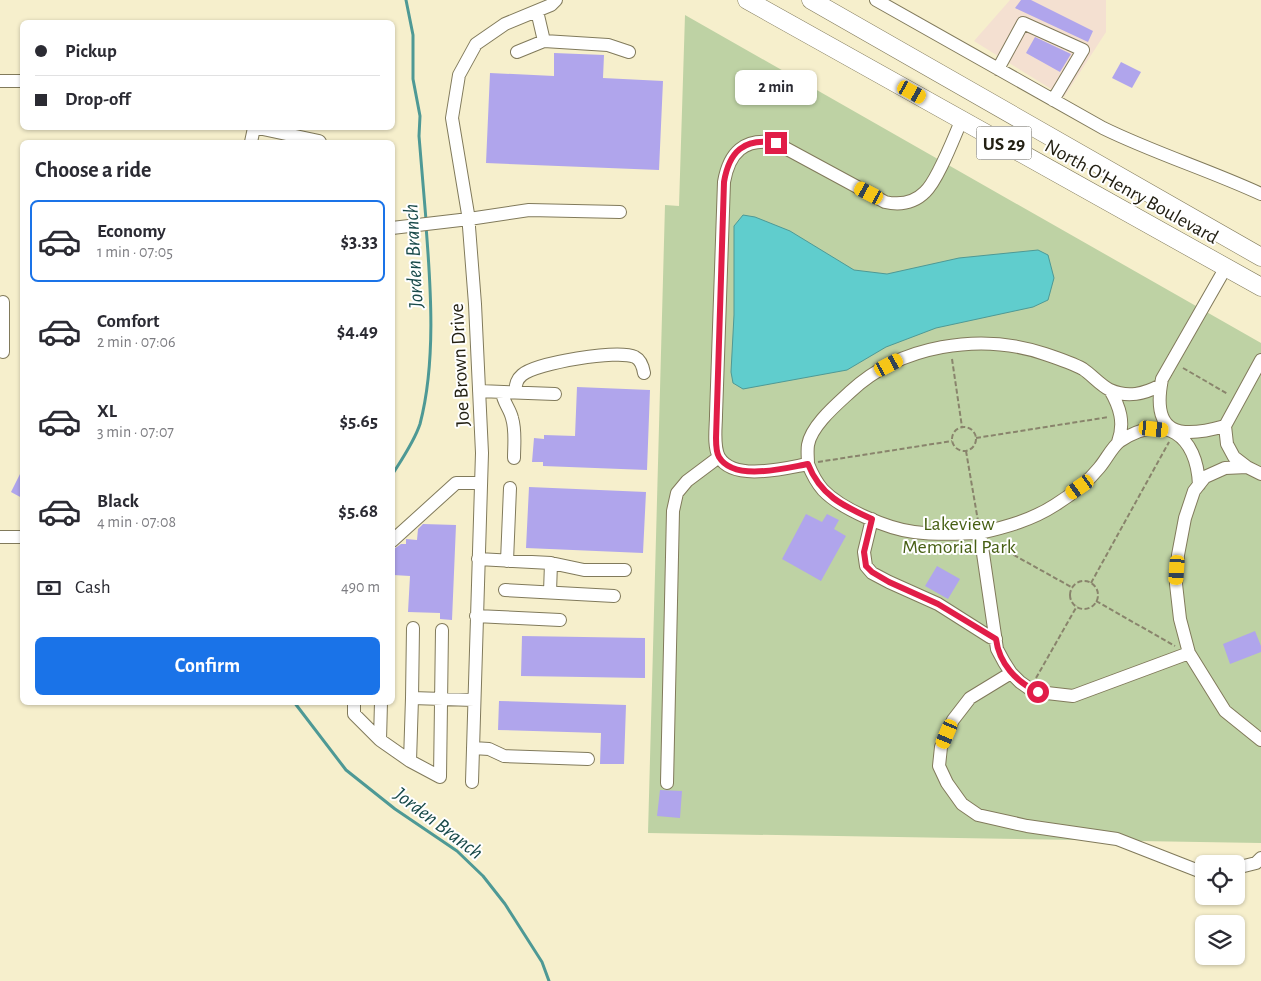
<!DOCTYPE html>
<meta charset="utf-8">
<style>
body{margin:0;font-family:"Alegreya Sans",sans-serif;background:#f2f2f3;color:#2b2b33;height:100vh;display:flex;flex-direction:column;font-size:19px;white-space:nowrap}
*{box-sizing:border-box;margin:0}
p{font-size:16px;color:#7c7c81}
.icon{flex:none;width:28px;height:28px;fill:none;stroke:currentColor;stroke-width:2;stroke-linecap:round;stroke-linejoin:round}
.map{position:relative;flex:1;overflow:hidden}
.details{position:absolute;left:20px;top:140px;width:375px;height:565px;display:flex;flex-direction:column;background:#fff;border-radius:8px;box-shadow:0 1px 4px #0004}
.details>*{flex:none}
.guide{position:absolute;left:20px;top:20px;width:375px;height:110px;border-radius:8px;box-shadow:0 1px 4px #0004;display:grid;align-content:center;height:110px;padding:0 15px;background:#fff}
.controls{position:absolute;left:1195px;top:855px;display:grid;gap:10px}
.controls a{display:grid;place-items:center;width:50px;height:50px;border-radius:8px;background:#fff;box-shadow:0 1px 4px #0004;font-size:25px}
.end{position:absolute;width:22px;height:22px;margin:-11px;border:6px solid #e11d48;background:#fff;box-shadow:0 0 0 2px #fff}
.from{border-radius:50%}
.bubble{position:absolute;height:35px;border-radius:8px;background:#fff;box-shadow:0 1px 4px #0004;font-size:16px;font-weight:700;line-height:35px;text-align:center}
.car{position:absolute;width:15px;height:30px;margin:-15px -8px;border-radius:6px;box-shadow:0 0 4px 1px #0007;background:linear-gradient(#f5c518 24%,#345 0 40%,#f5c518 0 76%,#345 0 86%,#f5c518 0)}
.guide b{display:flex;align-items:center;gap:18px;height:48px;font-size:19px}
.guide b+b{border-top:1px solid #e1e1e2}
.guide i{width:12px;height:12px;background:#2b2b33}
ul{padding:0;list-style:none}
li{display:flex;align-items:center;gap:15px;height:82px;margin:0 10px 8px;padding:0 5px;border:2px solid transparent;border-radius:8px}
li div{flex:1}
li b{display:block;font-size:19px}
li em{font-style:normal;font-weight:700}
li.selected{border-color:#1a73e8}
li>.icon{width:45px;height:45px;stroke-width:1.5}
h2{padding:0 15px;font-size:22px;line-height:60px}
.pay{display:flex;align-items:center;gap:12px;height:55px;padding:0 15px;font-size:19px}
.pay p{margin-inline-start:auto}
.cta{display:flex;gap:10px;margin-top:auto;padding:10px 15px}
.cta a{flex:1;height:58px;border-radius:8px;background:#1a73e8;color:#fff;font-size:20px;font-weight:700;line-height:58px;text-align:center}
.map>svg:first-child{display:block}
.commercial{fill:#f4e0d1}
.green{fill:#bed2a4}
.water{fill:#60cdcd;stroke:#4e9995}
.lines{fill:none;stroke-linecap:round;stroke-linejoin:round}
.stream{stroke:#4e9995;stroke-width:3}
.building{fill:#b0a5ec}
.minor-casing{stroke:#817a5b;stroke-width:14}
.highway-casing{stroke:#817a5b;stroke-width:19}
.path{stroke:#89846c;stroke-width:2;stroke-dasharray:5 2.5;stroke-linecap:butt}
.minor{stroke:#fff;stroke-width:12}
.highway{stroke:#fff;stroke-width:18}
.route{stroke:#e11d48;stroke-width:6}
.labels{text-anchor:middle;stroke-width:4;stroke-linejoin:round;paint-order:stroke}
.shield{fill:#fff;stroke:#65635a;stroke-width:1}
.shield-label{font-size:19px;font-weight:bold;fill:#232013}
.street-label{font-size:20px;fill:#232013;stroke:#fff}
.park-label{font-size:20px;fill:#465f13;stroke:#fff}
.water-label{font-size:21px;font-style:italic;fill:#194a4a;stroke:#fff}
</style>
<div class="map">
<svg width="1261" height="981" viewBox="0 0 1261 981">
<rect width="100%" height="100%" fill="#f6efcc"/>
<!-- commercial -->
<path class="commercial" d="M 1010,0 L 1106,0 L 1106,32 L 1064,97 L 974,41 Z"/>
<!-- green -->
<path class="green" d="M 685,15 L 1261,343 L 1261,843 L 648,833 L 665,205 L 679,206 Z"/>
<!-- water -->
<path class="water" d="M 743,215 L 755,217 L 790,231 L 854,270 L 887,274 L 959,258 L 1038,250 L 1048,255 L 1054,278 L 1048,300 L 1033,307 L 936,328 L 886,347 L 847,370 L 743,389 L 733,383 L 731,372 L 734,315 L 734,226 Z"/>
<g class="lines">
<!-- stream -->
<path class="stream" d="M 406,0 L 413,35 L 413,79 L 420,116 L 419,136 L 426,220
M 392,475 C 402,459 414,442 420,424 C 436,363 431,289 426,226
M 294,702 L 346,770 L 395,809 L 457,851 L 483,876 L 505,904 L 542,962 L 549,981"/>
</g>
<!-- building -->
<path class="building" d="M 1021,0 L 1031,0 L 1093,31 L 1088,42 L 1015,8 Z
M 1035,37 L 1071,54 L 1060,72 L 1026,53 Z
M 554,53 L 604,55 L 603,78 L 663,81 L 659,170 L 486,163 L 490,73 L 554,76 Z
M 1121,62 L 1141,72 L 1132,88 L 1112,78 Z
M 577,387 L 650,390 L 647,470 L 543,466 L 543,462 L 532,462 L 534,438 L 544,439 L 544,435 L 575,436 Z
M 22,470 L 22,498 L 11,492 Z
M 529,487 L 646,492 L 643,553 L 526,548 Z
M 806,514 L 822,522 L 827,514 L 839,520 L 834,529 L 846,536 L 821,581 L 782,559 Z
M 423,524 L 456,525 L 452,620 L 440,619 L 440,613 L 408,612 L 410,576 L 393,575 L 394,549 L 401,544 L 406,544 L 406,539 L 417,540 L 418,529 Z
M 937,566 L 960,579 L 948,599 L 925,586 Z
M 1255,631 L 1261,646 L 1261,652 L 1230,664 L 1223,644 Z
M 522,636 L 645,638 L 645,678 L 521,676 Z
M 499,701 L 626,705 L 624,764 L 600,764 L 601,733 L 498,730 Z
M 660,790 L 682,791 L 680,818 L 657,816 Z"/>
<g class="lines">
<!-- minor casing -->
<g class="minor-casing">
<path id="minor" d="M 876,0 L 1103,128 C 1154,153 1209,170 1261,194
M 537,11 L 544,41 L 608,45 L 629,52
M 517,52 L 544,41
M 998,69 L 1023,23 L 1083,50 L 1053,100
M 0,81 L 22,81
M 962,119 C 954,137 938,180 925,192 C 914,203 899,205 885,202 L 776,143 C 744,137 729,153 724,182 L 716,415 C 716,427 713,446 719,457 C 734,482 785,468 808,464 C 812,474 816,482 823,490 C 841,509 888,529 914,532 C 936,535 958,534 980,533 L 997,649 L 1004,662 L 1011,673 L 1020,682 L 1030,689 L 1038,692 L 1073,696 L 1189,653
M 258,128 L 319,141 L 320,142
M 251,142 L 254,128
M 392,228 L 469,219 L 529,210 L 620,212
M 3,352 L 3,302
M 1261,360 L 1225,426 L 1227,444 L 1234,457 L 1247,467 L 1261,474
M 1110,390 C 1120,407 1125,423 1118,442
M 479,391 L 555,394
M 502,392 C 503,402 510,409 512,418 C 516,431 514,445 514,458
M 515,392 C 516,385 516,380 522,375 C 536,363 618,349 635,357 C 641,360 643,367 644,373
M 1225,426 C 1179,439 1151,435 1162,379 L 1226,267
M 808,464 C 808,458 807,451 808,445 C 811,426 836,405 850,392 C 900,345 980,332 1045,354 C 1057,358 1072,363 1083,369 C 1092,375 1100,385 1110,390 C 1128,398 1144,394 1161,385
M 1247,467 L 1225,468 L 1205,477 L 1194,491 L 1185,518 L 1178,555 L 1176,584 L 1180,619 L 1189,653 L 1225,711 L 1261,740
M 872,519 L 864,552 L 866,566 L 872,573 L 889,582 L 938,604 L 990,637 L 996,639
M 980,533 C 1006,527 1032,520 1055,505 C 1071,495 1087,483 1099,468 C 1106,460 1112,447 1120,441 C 1165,412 1197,435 1199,485
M 0,537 L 22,537
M 392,541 L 456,483 L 481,483
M 478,559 L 551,563 L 584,570 L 625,570
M 507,561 L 510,488
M 505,590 L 614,596
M 550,592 L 551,563
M 476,616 L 560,620
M 442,630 L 440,777 L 410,761 L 412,698 L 474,700
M 1011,673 L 970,698 L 953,720 L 941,747 L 939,766 L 947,783 L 962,804 L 978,815 L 1027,826 L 1117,839 L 1204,873
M 412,698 L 413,628
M 354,702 L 354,714 L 380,740 L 381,702
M 380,740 L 410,761
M 473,748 L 489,749 L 504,756 L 588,759
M 472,782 L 482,453 L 475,304 L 468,214 L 452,118 L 459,75 L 476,44 L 505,24 L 551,5 L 556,0
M 667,783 L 673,511 L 677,493 L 687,481 L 719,457
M 1236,868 L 1256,863 L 1261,858"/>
</g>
<!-- highway casing -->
<g class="highway-casing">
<path id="highway" d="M 747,0 L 1261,287
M 811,0 L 1261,257"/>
</g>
<!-- path -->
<path class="path" d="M 952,359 L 962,427
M 1183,368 L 1228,394
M952 439a12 12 0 1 1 24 0a12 12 0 1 1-24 0Z
M 976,438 L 1109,417
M 966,451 L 978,521
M 818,462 L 952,441
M 994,544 L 1073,588
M1070 595a14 14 0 1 1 28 0a14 14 0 1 1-28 0Z
M 1091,583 L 1169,442
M 1096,601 L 1175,646
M 1036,678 L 1077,606"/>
<!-- minor -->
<use href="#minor" class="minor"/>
<!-- highway -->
<use href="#highway" class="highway"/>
</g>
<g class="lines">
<!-- route -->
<path class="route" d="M 776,143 C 744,137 729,152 724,182 L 716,438 C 716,444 716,452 719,457 C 734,482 785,468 808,464 C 820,495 843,506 872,519 L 864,552 L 866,566 L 872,572 L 889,582 L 938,604 L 996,639 C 999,663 1016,682 1038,692"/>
</g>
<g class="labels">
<!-- shield labels -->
<rect class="shield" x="976.5" y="126.5" width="55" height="33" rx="4"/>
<g class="shield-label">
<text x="1004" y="150">US 29</text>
</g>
<!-- street labels -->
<g class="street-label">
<text transform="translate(1132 191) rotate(29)" y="7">North O'Henry Boulevard</text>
<text transform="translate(459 365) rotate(-93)" y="7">Joe Brown Drive</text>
</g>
<!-- park labels -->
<g class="park-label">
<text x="959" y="530">Lakeview<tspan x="959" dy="23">Memorial Park</tspan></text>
</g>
<!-- water labels -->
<g class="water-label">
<text transform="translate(413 256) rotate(-93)" y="7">Jorden Branch</text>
<text transform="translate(439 823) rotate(37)" y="7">Jorden Branch</text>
</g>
</g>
</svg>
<div class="controls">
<a><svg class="icon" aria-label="locate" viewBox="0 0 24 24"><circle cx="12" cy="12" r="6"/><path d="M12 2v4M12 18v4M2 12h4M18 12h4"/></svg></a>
<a><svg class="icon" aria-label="layers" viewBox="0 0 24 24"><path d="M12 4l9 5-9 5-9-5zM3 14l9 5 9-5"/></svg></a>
</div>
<i class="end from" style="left:1038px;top:692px"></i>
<i class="end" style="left:776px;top:143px"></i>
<div class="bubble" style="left:735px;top:70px;width:82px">2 min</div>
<i class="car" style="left:912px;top:92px;rotate:119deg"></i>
<i class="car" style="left:869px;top:193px;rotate:298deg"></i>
<i class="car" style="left:889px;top:365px;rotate:62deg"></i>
<i class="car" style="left:1154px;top:429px;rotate:96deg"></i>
<i class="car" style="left:1080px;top:487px;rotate:235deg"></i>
<i class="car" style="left:1177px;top:570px;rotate:184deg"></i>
<i class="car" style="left:947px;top:734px;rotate:203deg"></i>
<div class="guide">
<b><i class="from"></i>Pickup</b>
<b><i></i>Drop-off</b>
</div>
<section class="details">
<h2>Choose a ride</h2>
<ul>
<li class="selected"><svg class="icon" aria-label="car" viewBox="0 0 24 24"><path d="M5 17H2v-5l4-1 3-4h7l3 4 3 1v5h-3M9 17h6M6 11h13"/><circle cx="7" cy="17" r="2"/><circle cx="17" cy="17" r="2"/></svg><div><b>Economy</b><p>1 min · 07:05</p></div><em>$3.33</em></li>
<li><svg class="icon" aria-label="car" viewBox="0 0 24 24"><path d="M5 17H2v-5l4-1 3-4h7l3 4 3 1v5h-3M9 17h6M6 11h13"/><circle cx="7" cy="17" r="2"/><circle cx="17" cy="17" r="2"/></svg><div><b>Comfort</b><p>2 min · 07:06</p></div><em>$4.49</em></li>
<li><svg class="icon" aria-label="car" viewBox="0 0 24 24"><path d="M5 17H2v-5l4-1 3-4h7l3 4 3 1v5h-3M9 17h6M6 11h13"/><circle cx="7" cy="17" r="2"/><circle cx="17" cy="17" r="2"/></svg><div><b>XL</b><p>3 min · 07:07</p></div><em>$5.65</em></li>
<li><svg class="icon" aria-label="car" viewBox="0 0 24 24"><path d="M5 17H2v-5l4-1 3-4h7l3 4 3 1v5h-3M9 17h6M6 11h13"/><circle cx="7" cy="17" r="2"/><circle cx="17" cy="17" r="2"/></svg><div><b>Black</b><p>4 min · 07:08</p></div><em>$5.68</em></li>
</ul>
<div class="pay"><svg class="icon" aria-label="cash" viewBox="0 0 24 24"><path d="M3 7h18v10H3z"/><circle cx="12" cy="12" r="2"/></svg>Cash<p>490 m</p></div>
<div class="cta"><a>Confirm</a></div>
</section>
</div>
